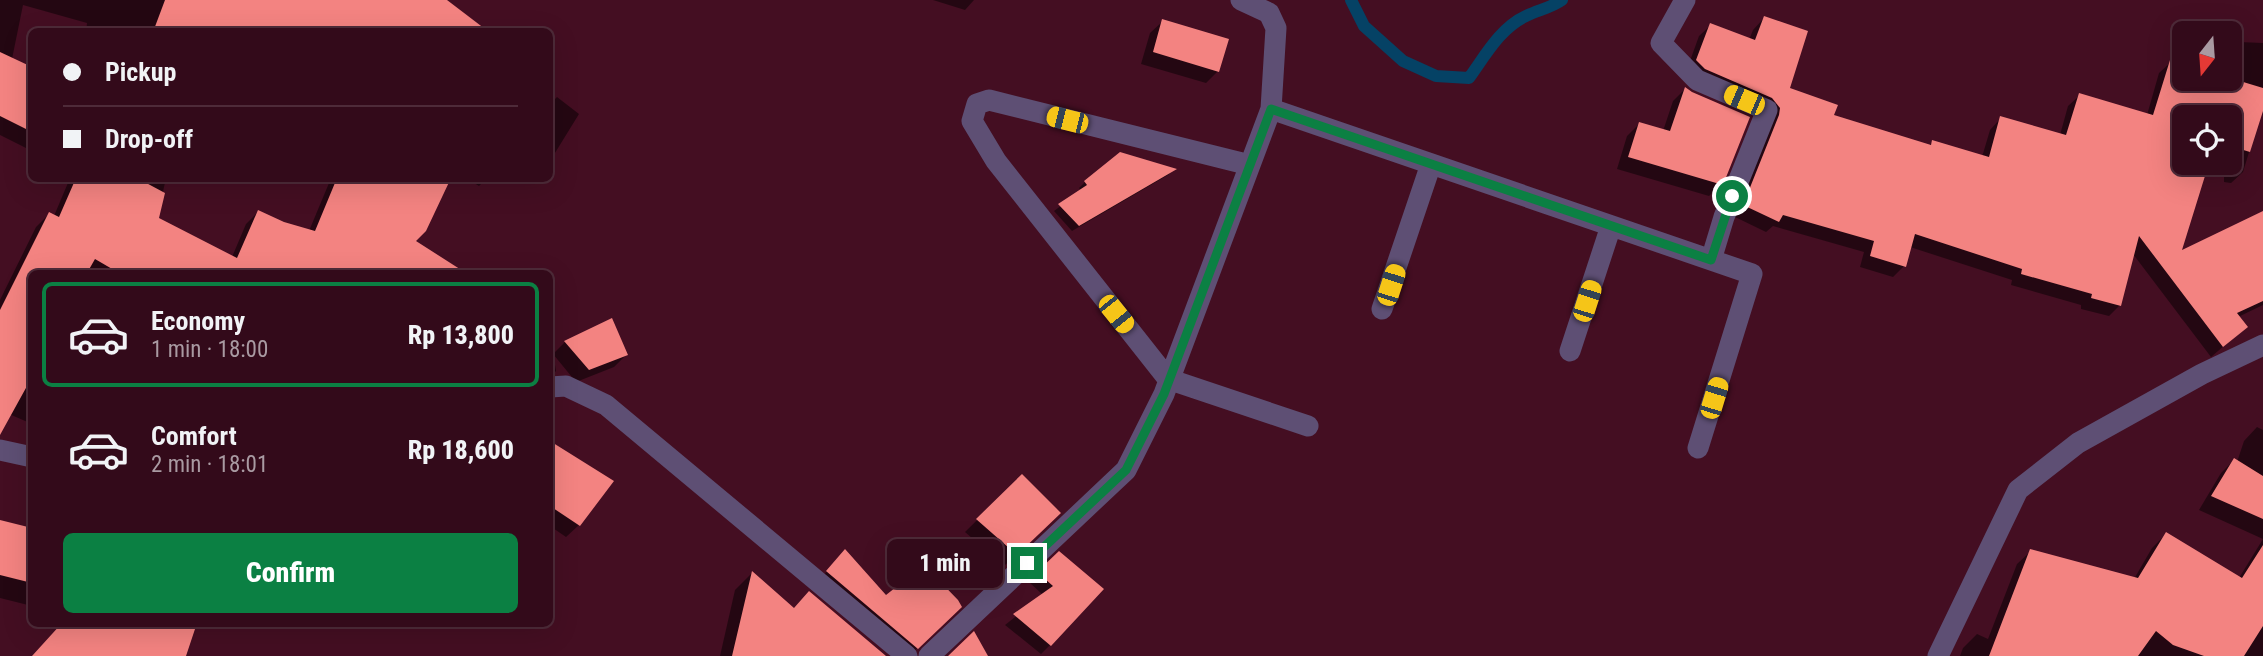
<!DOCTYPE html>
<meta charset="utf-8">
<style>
body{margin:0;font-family:"Roboto Condensed",sans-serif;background:#3b1323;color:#f1f3f6;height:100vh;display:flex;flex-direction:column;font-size:26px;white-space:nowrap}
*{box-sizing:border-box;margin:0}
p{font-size:23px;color:#a99aa2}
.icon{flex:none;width:38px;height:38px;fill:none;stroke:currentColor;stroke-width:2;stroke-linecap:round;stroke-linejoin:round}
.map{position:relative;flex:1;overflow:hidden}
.sheet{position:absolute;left:28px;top:270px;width:525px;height:357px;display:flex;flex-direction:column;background:#330a1a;border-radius:10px;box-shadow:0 7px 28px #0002,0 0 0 2px #4e2b39}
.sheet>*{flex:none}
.top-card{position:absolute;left:28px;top:28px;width:525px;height:154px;border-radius:10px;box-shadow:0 7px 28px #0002,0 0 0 2px #4e2b39;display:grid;align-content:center;height:154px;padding:0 35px;background:#330a1a}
.needle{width:46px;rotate:197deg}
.controls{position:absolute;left:2172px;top:21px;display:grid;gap:14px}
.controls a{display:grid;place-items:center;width:70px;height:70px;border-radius:10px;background:#330a1a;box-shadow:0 7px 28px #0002,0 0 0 2px #4e2b39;font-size:35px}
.end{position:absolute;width:32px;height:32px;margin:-16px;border:9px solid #0b8043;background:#fff;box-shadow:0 0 0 4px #fff}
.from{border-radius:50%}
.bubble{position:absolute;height:49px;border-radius:10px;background:#330a1a;box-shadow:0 7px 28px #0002,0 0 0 2px #4e2b39;font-size:23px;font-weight:800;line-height:49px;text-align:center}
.car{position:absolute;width:21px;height:42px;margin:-21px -10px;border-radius:9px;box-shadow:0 0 5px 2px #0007;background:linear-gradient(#f5c518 24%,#345 0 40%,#f5c518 0 76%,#345 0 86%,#f5c518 0)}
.top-card b{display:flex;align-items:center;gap:24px;height:66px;font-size:26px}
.top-card b+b{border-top:2px solid #4e2b39}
.top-card i{width:18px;height:18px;background:#f1f3f6}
ul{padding:12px 0 0;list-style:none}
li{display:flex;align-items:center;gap:21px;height:105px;margin:0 14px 10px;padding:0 21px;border:4px solid transparent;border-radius:10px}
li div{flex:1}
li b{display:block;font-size:26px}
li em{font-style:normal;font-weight:800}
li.selected{border-color:#0b8043}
li>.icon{width:63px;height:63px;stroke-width:1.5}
.action{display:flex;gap:14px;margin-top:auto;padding:14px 35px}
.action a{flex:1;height:80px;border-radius:10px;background:#0b8043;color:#fff;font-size:28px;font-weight:800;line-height:80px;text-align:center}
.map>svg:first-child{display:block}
.shadow{fill:#0007}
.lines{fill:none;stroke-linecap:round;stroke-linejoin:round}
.stream{stroke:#054265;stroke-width:12}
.building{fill:#f38381}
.street{stroke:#5e4f74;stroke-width:21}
.route{stroke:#0b8043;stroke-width:9}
</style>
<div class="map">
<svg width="2263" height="656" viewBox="0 0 2263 656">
<rect width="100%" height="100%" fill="#440e22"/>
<!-- shadow -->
<path class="shadow" d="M 0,0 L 444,0 L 467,32 L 86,32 L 87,23 L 23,5 L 12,59 L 32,69 L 32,151 L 0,135 Z
M 933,0 L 974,0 L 965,10 Z
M 1764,18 L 1788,89 L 1832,116 L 1929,146 L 1933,142 L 1982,157 L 1990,130 L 2001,118 L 2060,135 L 2068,106 L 2080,95 L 2147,115 L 2159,73 L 2171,62 L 2184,66 L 2184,79 L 2230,79 L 2230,52 L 2239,42 L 2263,43 L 2263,106 L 2243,172 L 2231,183 L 2224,182 L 2224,163 L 2230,163 L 2230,117 L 2184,117 L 2184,163 L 2207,163 L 2179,253 L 2263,213 L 2263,305 L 2238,317 L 2246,327 L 2211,357 L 2133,254 L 2120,305 L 2109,316 L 2081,309 L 2081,305 L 2011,285 L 2012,280 L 1910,247 L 1904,266 L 1893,277 L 1860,267 L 1864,252 L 1773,226 L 1766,232 L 1733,216 L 1769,119 L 1686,72 L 1699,36 L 1711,25 L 1749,40 L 1753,30 Z
M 1163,21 L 1218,71 L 1206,83 L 1141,64 L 1150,33 Z
M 1685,89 L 1721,184 L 1709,196 L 1617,169 L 1627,136 L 1639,124 L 1663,131 L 1673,101 Z
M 557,97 L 579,114 L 550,161 L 550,104 Z
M 1173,170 L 1168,175 L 1072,231 L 1054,211 L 1081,191 L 1079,188 L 1085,182 Z
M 70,178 L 166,178 L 157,219 L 232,257 L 246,224 L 258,212 L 284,224 L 309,231 L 329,183 L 323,178 L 449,178 L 414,241 L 463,273 L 32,273 L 32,424 L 0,410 L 0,300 L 36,227 L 49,214 L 54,216 Z
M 466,178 L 487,178 L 479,186 Z
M 524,178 L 535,178 L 530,184 Z
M 550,333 L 556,371 L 550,377 Z
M 565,342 L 626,355 L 614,367 L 576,382 L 553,354 Z
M 2257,427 L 2263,430 L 2263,656 L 1960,656 L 1963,648 L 1977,634 L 1988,639 L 2017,564 L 2031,551 L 2134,579 L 2152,548 L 2166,534 L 2239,578 L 2263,539 L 2199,510 L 2221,473 L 2234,460 L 2237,462 L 2244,441 Z
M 32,433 L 32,453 L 24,451 Z
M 550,444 L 611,482 L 579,525 L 566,537 L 550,526 Z
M 1022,476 L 1047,525 L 1004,566 L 965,532 Z
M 0,522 L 32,530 L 32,606 L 0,598 Z
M 1059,554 L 1050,645 L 1041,654 L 1005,625 L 1043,595 L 1029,582 Z
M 835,562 L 886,598 L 959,607 L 909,656 L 817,583 Z
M 752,573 L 793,610 L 884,656 L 720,656 L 735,590 Z"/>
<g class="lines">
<!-- stream -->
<path class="stream" d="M 1351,0 L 1364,26 L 1403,61 L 1436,76 L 1469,78 C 1485,56 1500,28 1526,16 C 1538,10 1551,8 1562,0"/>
</g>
<!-- building -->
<path class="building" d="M 165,0 L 447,0 L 489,32 L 153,32 Z
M 1764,16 L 1808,31 L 1790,88 L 1838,105 L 1834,115 L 1931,145 L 1932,140 L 1989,157 L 2000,116 L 2066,135 L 2079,93 L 2153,115 L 2170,60 L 2184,64 L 2184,79 L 2230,78 L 2263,88 L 2263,111 L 2250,152 L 2230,146 L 2230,117 L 2184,117 L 2184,163 L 2209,163 L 2182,250 L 2263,211 L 2263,301 L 2237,313 L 2248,327 L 2223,347 L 2139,236 L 2121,306 L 2091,298 L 2092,294 L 2021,274 L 2022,269 L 1915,234 L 1906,267 L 1870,256 L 1874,241 L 1783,215 L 1779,222 L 1743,205 L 1779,115 L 1780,108 L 1772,98 L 1705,69 L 1696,60 L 1710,23 L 1755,40 Z
M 1162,19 L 1229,39 L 1219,72 L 1153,52 Z
M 0,52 L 32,67 L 32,132 L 0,116 Z
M 1685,87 L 1692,92 L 1750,117 L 1723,185 L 1628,157 L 1639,122 L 1670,131 Z
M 1120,152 L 1177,169 L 1079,226 L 1058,204 L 1087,185 L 1084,181 Z
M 76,178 L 137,178 L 165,193 L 159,218 L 237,258 L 258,210 L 284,222 L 315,231 L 337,178 L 451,178 L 426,231 L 416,241 L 466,273 L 119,273 L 95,259 L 87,273 L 32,273 L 32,377 L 0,435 L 0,310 L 49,212 L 59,217 Z
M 612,318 L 628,355 L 589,370 L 564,341 Z
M 550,441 L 614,481 L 580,526 L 550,506 Z
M 2234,458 L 2263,476 L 2263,519 L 2211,496 Z
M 1022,474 L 1061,513 L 1017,555 L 976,519 Z
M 0,520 L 32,528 L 32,583 L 0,575 Z
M 2166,532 L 2242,578 L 2263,545 L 2263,626 L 2244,656 L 2204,656 L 2173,645 L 2156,631 L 2138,656 L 1989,656 L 2030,549 L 2138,578 Z
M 845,549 L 886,595 L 924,565 L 958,600 L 962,607 L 918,649 L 826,571 Z
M 1059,551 L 1104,589 L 1051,646 L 1013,614 L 1053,586 L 1037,572 Z
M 752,571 L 794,608 L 809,591 L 886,656 L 732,656 Z
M 62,623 L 197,623 L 186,656 L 32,656 Z
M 974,631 L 988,656 L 948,656 Z"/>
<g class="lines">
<!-- street -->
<path class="street" d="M 1685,0 L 1661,43 L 1697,80 L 1767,110 L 1724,217 L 1711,260
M 1271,109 L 1752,274 L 1698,448
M 1250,165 L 989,100 L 977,104 L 972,121 L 996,161 L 1168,379 L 1308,426
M 1382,309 L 1431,164
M 1570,351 L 1611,226
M 550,387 L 566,386 L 606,405 L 907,656
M 0,450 L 32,457
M 929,656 L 1126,470 L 1164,394 L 1271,109 L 1276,28 L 1269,13 L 1241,0
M 1938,656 L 2018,490 L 2078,443 L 2202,374 L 2263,345"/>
</g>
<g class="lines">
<!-- route -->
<path class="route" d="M 1027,563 L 1126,470 L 1164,394 L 1271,109 L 1711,260 L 1732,196"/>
</g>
</svg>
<div class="controls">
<a><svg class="needle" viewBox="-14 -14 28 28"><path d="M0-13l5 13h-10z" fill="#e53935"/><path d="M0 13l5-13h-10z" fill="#a99aa2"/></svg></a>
<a><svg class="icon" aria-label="locate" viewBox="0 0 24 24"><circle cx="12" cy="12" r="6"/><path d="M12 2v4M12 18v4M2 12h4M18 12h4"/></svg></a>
</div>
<i class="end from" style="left:1732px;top:196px"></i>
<i class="end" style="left:1027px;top:563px"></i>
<div class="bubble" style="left:887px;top:539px;width:116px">1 min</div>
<i class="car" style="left:1744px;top:100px;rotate:293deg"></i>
<i class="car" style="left:1067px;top:120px;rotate:284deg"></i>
<i class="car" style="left:1391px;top:285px;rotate:18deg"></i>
<i class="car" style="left:1587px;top:301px;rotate:18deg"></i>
<i class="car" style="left:1116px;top:314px;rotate:141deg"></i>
<i class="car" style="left:1714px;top:398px;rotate:17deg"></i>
<div class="top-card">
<b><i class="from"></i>Pickup</b>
<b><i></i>Drop-off</b>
</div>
<section class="sheet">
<ul>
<li class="selected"><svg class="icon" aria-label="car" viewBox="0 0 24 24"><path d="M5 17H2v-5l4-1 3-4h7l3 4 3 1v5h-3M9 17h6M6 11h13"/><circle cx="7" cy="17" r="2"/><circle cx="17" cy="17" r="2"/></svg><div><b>Economy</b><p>1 min · 18:00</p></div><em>Rp 13,800</em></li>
<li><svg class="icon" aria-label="car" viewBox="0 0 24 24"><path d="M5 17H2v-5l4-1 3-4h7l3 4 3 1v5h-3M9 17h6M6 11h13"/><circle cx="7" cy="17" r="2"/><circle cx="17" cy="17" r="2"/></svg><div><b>Comfort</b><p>2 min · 18:01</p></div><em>Rp 18,600</em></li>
</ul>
<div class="action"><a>Confirm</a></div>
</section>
</div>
